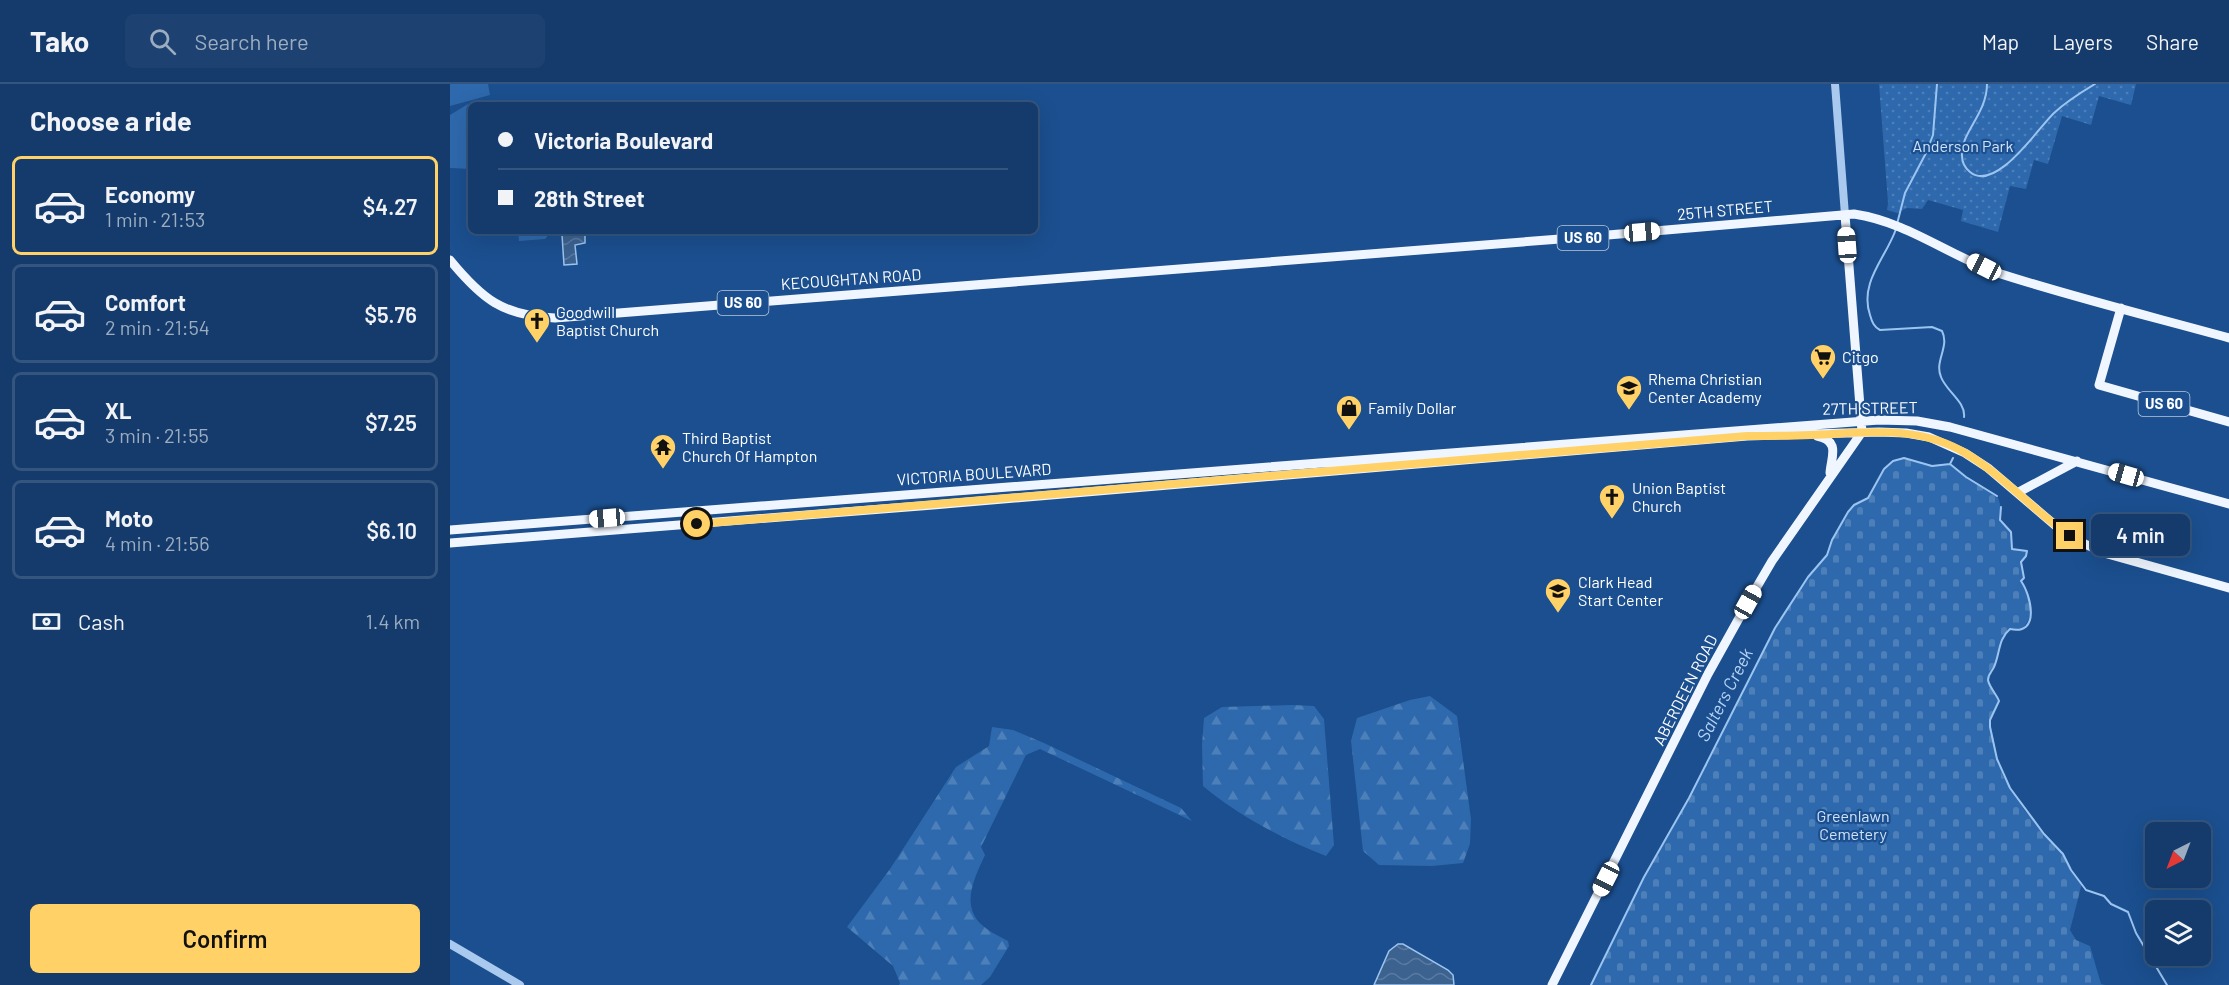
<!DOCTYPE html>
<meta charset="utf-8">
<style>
body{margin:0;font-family:Barlow,sans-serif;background:#1d4271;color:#f1f3f6;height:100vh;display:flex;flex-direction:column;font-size:22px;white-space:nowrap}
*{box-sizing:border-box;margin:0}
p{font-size:20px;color:#9dadc1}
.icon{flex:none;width:33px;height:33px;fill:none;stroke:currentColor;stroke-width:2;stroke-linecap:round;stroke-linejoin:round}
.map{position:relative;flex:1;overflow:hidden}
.panel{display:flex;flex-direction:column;background:#143b6b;width:450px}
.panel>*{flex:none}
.banner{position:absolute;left:18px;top:18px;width:570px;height:132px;border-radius:9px;box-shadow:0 6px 24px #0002,0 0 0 2px #33557e;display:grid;align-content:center;height:132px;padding:0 30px;background:#143b6b}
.needle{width:39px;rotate:222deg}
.controls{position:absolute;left:1695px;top:738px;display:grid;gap:12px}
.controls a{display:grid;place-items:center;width:66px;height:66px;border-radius:9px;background:#143b6b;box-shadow:0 6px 24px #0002,0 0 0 2px #33557e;font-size:30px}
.end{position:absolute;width:27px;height:27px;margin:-14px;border:8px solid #ffd166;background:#111;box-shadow:0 0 0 3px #111}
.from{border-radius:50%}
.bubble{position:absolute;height:42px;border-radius:9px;background:#143b6b;box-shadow:0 6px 24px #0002,0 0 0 2px #33557e;font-size:20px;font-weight:600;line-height:42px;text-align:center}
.car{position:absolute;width:18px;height:36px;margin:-18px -9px;border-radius:8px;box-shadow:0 0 4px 2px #0007;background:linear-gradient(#fff 24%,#345 0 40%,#fff 0 76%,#345 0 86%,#fff 0)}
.banner b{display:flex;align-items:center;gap:21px;height:57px;font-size:22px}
.banner b+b{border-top:2px solid #33557e}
.banner i{width:15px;height:15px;background:#f1f3f6}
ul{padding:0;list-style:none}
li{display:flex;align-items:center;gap:18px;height:99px;margin:0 12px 9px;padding:0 18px;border:3px solid #33557e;border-radius:9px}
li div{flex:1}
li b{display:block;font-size:22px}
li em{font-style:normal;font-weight:600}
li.active{border-color:#ffd166}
li>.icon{width:54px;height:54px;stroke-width:1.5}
h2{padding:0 30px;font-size:27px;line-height:72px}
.pay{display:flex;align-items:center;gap:15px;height:66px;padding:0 30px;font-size:22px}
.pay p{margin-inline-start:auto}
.primary-button{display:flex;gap:12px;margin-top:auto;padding:12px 30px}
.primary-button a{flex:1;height:69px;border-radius:9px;background:#ffd166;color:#111;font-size:24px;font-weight:600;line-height:69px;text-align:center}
header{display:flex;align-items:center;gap:36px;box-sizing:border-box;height:84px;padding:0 30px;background:#143b6b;border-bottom:2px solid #33557e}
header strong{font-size:28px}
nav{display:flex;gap:33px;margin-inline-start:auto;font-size:21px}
.search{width:420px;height:54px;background:#1d4271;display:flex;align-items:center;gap:15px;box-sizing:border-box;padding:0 21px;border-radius:9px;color:#9dadc1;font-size:22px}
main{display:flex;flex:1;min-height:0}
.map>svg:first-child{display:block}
.grass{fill:url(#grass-dots)}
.forest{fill:url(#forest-firs)}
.cemetery{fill:url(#cemetery-stones)}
.pitch{fill:#2e69ad}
.water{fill:url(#water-waves);stroke:#9cc4f0;stroke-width:1.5}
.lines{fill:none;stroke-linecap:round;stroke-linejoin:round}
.stream{stroke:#9cc4f0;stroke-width:2}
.minor{stroke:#a9c9ee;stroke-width:8}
.major{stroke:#f0f6ff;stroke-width:9}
.route{stroke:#ffd166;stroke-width:8}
.labels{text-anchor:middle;stroke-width:4.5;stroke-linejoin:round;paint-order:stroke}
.shield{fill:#1b4f8f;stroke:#bbcadd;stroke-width:1.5}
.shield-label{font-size:15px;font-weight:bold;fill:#fff}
.park-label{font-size:16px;fill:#cfe3fa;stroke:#1b4f8f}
.street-label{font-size:16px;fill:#fff;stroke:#1b4f8f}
.poi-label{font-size:16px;fill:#fff;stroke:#1b4f8f;text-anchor:start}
.water-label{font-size:18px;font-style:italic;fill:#b5d3f5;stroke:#1b4f8f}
</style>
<header>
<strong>Tako</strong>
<div class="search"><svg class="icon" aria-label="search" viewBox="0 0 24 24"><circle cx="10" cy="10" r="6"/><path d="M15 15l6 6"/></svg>Search here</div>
<nav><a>Map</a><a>Layers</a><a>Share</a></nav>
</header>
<main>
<section class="panel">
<h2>Choose a ride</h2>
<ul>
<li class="active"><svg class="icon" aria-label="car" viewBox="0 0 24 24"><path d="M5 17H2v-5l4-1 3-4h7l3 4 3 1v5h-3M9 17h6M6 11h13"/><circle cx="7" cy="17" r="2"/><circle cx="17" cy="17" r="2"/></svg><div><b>Economy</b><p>1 min · 21:53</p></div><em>$4.27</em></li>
<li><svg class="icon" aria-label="car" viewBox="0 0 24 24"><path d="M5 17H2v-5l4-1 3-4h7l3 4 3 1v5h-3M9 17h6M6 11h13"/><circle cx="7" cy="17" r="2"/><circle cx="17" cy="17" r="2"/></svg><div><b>Comfort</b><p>2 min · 21:54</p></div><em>$5.76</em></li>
<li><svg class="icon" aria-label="car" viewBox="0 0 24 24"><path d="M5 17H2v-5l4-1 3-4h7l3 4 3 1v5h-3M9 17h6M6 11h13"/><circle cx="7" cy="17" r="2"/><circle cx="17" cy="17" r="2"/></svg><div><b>XL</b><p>3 min · 21:55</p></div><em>$7.25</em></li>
<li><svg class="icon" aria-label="car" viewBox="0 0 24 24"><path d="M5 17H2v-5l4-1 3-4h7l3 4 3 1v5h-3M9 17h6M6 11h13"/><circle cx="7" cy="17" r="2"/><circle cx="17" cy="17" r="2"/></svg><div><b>Moto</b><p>4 min · 21:56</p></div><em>$6.10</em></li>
</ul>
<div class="pay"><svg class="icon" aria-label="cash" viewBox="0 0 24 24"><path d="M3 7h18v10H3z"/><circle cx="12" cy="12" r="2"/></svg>Cash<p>1.4 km</p></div>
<div class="primary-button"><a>Confirm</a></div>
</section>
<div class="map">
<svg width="1779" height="901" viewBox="0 0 1779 901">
<defs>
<pattern id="grass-dots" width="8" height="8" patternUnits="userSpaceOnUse" patternTransform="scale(1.5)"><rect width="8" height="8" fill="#2e69ad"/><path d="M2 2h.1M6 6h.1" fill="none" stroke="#4d80b9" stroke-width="1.8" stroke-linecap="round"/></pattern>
<pattern id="forest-firs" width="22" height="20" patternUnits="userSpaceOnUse" patternTransform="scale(1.5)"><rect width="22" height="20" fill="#2e69ad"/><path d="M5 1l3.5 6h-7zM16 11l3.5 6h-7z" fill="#4d80b9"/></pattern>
<pattern id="cemetery-stones" width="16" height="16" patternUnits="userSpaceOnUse" patternTransform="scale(1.5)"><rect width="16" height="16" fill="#2e69ad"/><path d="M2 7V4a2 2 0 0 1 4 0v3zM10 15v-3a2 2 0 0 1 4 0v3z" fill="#4d80b9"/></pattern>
<pattern id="water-waves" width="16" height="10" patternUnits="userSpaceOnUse" patternTransform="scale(1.5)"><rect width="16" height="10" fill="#3c6290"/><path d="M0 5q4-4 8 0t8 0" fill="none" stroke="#597aa1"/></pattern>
</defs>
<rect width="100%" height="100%" fill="#1b4f8f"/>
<!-- grass -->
<path class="grass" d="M 1429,0 L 1686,0 L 1681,21 L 1649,12 L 1641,41 L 1612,32 L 1598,80 L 1584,76 L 1576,105 L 1560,102 L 1548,148 L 1511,137 L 1513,126 L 1478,116 L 1472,125 L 1457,124 L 1447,129 L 1437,126 L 1438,119 Z"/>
<!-- forest -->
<path class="forest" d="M 980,612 L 1007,632 L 1021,735 L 1020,760 L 1013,779 L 982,782 L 929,781 L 913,767 L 901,657 L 907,634 L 960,616 Z
M 842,621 L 864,622 L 874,635 L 884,761 L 876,772 C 836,757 786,730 753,702 L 752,661 L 754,634 L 772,623 Z
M 542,643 L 563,646 L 594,659 L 731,724 L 742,737 L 590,665 L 576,671 L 531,763 L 535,771 C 524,795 508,825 537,845 C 544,850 551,853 558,857 L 559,862 L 540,893 L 531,901 L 449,901 L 450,899 L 443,882 L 397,843 L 440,785 L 506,683 L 539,662 Z"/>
<!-- cemetery -->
<path class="cemetery" d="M 1454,374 L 1482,382 L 1500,380 C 1511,392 1542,405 1548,414 C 1552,422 1549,429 1550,438 C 1564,448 1561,449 1562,465 L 1577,467 L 1576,472 L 1571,478 L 1574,494 L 1571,497 C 1582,512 1586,531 1572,545 L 1559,545 L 1550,559 L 1546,579 L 1538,595 L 1549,617 L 1540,636 L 1547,675 L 1553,692 L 1575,727 L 1613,770 L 1624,791 L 1632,799 L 1620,846 L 1626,856 L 1640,862 L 1651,900 L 1655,901 L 1141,901 L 1194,793 L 1222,746 L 1332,531 L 1358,493 L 1377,471 L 1382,456 L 1402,423 L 1418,414 L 1436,382 L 1443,377 Z"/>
<!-- pitch -->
<path class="pitch" d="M 0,0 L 38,0 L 40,11 L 0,22 Z
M 36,17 L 37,21 L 21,21 L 21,85 L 0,84 L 0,31 L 18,20 Z
M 68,147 L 97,147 L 97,153 L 95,155 L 69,157 Z"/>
<!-- water -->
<path class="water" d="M 135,149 L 135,159 L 125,161 L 127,180 L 114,181 L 112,151 Z
M 948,860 L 953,860 L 998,886 L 1003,891 L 1004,901 L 924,901 L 939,867 Z"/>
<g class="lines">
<!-- stream -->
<path class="stream" d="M 1537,0 C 1537,30 1510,49 1512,72 C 1512,79 1515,84 1520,88 C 1546,109 1588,44 1604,29 C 1616,18 1630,9 1645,0
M 1447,140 L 1455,109 L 1476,69 L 1483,51 L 1487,0
M 1446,145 C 1436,174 1409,198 1420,231 C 1422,238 1424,243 1430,246 L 1482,243 L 1492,247 C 1500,263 1484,277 1491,293 C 1496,307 1516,318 1514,333
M 1500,380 L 1516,393 L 1547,412
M 1551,423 L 1550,436 L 1561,448 L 1562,465 L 1577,467 L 1576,472 L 1571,478 L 1574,494 L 1571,497 C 1581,511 1591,552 1560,545 C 1548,555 1550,570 1544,583 C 1542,588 1538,590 1538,596 C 1539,603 1547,611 1549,617 L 1540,636 L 1540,643 L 1547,675 L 1560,704 L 1594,750 L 1613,770 L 1621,786 L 1636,806 L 1654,812 L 1661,820 L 1678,828 L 1686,849 L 1717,901
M 1141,901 L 1194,793 L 1239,714 L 1325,544 L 1358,493 L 1377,471 L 1382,456 L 1398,428 L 1404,421 L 1418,414 L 1434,385 L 1443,377 L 1454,374 L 1482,382 L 1500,380 L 1503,374"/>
<!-- minor -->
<path class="minor" d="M 1385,0 L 1395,131
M 0,860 L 70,901"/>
<!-- major -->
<path class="major" d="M 0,176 C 32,215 53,232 105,234 L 1123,154 L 1404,130 C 1458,138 1501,173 1551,190 C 1626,214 1703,233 1779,254
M 1671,224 L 1649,301 L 1779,338
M 1367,352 C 1391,357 1381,373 1380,389
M 1567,409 L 1627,377
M 0,446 L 1429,336 L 1467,337 L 1500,343 L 1779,420
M 0,459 L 483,421 L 1297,352 L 1429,348 L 1456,349 L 1479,353 L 1515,369 L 1538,384 L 1606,442 L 1635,460 L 1654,469 L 1779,504
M 1102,901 L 1258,590 L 1298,518 L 1322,477 L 1412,348 L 1395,131"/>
</g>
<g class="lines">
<!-- route -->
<path class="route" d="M 247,440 L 1297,352 C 1318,352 1340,352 1361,351 C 1415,349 1468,340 1517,370 C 1555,393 1584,427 1620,452"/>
</g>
<!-- icons -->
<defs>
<g id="church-pin" transform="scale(1.35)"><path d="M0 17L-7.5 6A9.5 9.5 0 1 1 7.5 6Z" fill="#ffd166" stroke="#1b4f8f"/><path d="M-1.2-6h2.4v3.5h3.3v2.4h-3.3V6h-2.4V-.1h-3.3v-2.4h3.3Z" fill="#111"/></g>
<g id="supermarket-pin" transform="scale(1.35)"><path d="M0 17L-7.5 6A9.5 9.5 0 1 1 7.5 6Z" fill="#ffd166" stroke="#1b4f8f"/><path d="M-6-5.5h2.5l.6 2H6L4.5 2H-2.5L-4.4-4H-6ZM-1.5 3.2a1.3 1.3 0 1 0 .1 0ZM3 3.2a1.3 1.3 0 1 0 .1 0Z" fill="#111"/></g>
<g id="school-pin" transform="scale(1.35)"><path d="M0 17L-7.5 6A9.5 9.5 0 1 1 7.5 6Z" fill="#ffd166" stroke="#1b4f8f"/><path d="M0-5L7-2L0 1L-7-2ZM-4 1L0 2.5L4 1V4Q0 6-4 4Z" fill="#111"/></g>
<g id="shop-pin" transform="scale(1.35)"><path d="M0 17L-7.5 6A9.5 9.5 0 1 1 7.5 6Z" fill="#ffd166" stroke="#1b4f8f"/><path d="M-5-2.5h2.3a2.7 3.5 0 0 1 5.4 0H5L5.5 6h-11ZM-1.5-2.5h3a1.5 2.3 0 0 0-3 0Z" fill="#111"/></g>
<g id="temple-pin" transform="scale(1.35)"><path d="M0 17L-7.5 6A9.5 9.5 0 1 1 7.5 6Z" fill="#ffd166" stroke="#1b4f8f"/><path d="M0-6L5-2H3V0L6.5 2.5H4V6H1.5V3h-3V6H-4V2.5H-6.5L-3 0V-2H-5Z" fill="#111"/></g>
</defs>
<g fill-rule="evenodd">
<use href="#church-pin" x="87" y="237"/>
<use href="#supermarket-pin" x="1373" y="273"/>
<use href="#school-pin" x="1179" y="304"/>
<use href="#shop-pin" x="899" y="324"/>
<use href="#temple-pin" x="213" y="363"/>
<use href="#church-pin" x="1162" y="413"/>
<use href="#school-pin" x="1108" y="507"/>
</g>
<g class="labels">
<!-- shield labels -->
<g class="shield">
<rect x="1107.5" y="142" width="51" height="24" rx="4.5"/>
<rect x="267.5" y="207" width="51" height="24" rx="4.5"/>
<rect x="1688.5" y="308" width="51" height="24" rx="4.5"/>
</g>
<g class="shield-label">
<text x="1133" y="159">US 60</text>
<text x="293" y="224">US 60</text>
<text x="1714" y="325">US 60</text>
</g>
<!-- park labels -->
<g class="park-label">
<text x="1513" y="68">Anderson Park</text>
<text x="1403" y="738">Greenlawn<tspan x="1403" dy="18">Cemetery</tspan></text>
</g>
<!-- street labels -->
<g class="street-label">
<text transform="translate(1275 126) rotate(-5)" y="6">25TH STREET</text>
<text transform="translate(401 195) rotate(-4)" y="6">KECOUGHTAN ROAD</text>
<text transform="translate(1420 324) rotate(-1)" y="6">27TH STREET</text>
<text transform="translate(524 390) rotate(-4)" y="6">VICTORIA BOULEVARD</text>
<text transform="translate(1235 606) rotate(-63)" y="6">ABERDEEN ROAD</text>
</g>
<!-- poi labels -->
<g class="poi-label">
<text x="106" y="234">Goodwill<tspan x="106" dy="18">Baptist Church</tspan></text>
<text x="1392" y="279">Citgo</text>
<text x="1198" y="301">Rhema Christian<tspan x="1198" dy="18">Center Academy</tspan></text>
<text x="918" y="330">Family Dollar</text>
<text x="232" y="360">Third Baptist<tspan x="232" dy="18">Church Of Hampton</tspan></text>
<text x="1182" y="410">Union Baptist<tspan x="1182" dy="18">Church</tspan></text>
<text x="1128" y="504">Clark Head<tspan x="1128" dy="18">Start Center</tspan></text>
</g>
<!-- water labels -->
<g class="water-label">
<text transform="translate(1275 611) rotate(-63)" y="6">Salters Creek</text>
</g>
</g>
</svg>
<div class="controls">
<a><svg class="needle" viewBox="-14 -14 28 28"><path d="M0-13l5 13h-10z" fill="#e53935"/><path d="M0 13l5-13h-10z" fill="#9dadc1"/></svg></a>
<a><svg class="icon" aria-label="layers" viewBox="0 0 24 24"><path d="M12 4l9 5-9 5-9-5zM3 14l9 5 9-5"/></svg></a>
</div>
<i class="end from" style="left:247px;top:440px"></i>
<i class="end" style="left:1620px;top:452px"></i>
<div class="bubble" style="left:1641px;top:430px;width:99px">4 min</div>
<i class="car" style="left:1192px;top:148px;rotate:85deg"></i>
<i class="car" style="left:1397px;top:161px;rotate:356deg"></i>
<i class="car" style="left:1534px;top:183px;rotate:297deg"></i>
<i class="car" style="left:1676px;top:391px;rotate:286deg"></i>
<i class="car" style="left:157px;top:434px;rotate:265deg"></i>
<i class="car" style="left:1298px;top:518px;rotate:29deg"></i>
<i class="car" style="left:1156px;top:795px;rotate:207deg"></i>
<div class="banner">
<b><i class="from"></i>Victoria Boulevard</b>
<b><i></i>28th Street</b>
</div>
</div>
</main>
